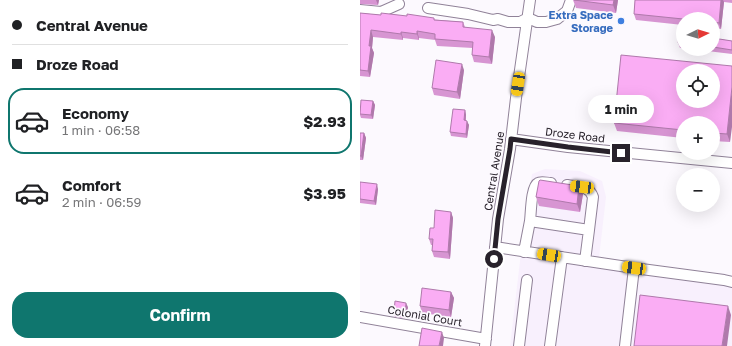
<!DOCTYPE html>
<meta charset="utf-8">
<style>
body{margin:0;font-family:"Golos Text",sans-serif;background:#f2f2f2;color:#202124;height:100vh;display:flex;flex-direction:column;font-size:15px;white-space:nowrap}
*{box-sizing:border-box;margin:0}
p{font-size:13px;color:#757577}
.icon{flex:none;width:22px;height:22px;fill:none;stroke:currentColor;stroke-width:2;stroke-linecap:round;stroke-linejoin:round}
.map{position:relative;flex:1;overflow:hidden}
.side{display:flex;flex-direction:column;background:#fff;width:360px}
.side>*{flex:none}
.top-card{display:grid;align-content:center;height:88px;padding:0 12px;background:#fff}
.needle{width:26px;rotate:85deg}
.fabs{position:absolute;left:316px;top:12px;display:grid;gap:8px}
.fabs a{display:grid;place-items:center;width:44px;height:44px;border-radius:50%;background:#fff;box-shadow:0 4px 16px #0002;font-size:20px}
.end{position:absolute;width:18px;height:18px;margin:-9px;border:5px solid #28222b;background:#fff;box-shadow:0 0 0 2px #fff}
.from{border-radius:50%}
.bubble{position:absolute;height:28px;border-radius:14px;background:#fff;box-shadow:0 4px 16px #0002;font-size:13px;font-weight:700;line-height:28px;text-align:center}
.car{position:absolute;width:12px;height:24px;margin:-12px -6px;border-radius:5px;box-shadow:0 0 3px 1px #0007;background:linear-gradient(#f5c518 24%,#345 0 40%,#f5c518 0 76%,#345 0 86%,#f5c518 0)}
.top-card b{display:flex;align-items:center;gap:14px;height:38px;font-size:15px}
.top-card b+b{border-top:1px solid #e0e0e0}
.top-card i{width:10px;height:10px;background:#202124}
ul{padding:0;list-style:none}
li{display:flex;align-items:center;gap:12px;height:66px;margin:0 8px 6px;padding:0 4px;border:2px solid transparent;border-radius:16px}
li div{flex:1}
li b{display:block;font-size:15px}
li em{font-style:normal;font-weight:700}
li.selected{border-color:#0f766e}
li>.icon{width:36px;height:36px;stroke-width:1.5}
.cta{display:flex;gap:8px;margin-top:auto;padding:8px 12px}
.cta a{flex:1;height:46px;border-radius:16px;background:#0f766e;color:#fff;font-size:16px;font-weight:700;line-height:46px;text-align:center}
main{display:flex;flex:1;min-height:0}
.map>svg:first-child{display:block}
.built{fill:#f8f0fd}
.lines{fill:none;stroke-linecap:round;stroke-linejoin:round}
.minor-casing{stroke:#908298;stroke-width:12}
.minor{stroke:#fff;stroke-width:10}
.wall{fill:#d795d2}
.shaded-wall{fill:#af79ab}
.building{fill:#faadf4;stroke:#af79ab;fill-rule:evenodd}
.route{stroke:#28222b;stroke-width:5}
.shop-dot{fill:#3f7fe0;stroke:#fcf9fe;stroke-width:1.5}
.labels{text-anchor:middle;stroke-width:3.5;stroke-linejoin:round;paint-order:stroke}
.shop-label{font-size:11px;font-weight:bold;fill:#366cbe;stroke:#fcf9fe;text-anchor:end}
.street-label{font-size:11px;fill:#28222b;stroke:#fcf9fe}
</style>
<main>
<section class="side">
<div class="top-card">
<b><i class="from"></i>Central Avenue</b>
<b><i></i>Droze Road</b>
</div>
<ul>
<li class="selected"><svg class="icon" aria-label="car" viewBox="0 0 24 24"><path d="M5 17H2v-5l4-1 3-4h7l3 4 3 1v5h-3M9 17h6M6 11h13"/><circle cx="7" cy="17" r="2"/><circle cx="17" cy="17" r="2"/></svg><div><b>Economy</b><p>1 min · 06:58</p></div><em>$2.93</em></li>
<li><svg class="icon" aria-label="car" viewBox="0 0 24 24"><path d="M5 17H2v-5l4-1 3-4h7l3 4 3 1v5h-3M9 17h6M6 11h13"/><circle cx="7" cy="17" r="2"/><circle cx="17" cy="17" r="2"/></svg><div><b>Comfort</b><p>2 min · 06:59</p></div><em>$3.95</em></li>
</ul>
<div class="cta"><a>Confirm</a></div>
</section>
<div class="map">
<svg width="372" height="346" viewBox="0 0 372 346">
<rect width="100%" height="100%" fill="#fcf9fe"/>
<!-- built -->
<path class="built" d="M 185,169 L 220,171 L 242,181 L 246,197 L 239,258 L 372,276 L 372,346 L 150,346 L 166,210 L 172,174 Z"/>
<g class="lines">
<!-- minor casing -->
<g class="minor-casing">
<path id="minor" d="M 68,8 L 108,14 L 133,20 L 138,19 L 148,22 L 160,22 L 168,18 L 177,22 L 186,22 L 197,19 L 207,11 L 211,0
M 0,10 L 21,12 L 39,4
M 151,139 L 208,147 L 372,163
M 207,185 C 217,187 229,185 233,197 L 229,230
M 170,221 C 171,214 171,186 178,183 C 181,181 187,183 191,183
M 135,247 L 274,268 L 265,346
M 164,252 L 170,221 L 229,230 L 225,261
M 274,268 L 364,280 L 372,282
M 0,317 L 126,339
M 125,346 L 138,219 L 150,149 L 156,98 L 170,0
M 159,346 L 167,280
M 190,346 L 202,257"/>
</g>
<!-- minor -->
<use href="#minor" class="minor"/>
</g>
<!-- wall -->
<path class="wall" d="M 0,0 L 19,0 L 18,5 L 0,4 Z
M 213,0 L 258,0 L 256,13 L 216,8 Z
M 275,0 L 372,0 L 372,3 L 364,2 L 361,29 L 353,28 L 353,19 L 323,19 L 323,25 L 276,20 L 274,14 Z
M 0,13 L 21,15 L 103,22 L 105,27 L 135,37 L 132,64 L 114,62 L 112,55 L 113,48 L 77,46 L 75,40 L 59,38 L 59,40 L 43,38 L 43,40 L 13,37 L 12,48 L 14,53 L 10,77 L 0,76 Z
M 323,35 L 323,48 L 320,48 L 318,43 Z
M 353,38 L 372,41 L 372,54 L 331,49 L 353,49 Z
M 372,66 L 370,142 L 353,141 L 353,123 L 323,123 L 323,138 L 257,131 L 254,123 Z
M 104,70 L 100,99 L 74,95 L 72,88 Z
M 13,101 L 15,105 L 13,119 L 1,118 L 0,115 L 0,109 Z
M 105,110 L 106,115 L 106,121 L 109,125 L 107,138 L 91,136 L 90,132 Z
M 0,133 L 4,133 L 6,138 L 3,160 L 0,160 Z
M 0,182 L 18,189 L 16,205 L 0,203 Z
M 223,194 L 220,212 L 179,206 L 176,197 Z
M 91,212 L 93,218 L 90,259 L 74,257 L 72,251 L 72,245 L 71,245 L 69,239 L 74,228 Z
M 91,292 L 94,298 L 91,317 L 62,313 L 60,306 Z
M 48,307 L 46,318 L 35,317 L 34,312 Z"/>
<!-- shaded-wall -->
<path class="shaded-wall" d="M 16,0 L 19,0 L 18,5 Z
M 254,0 L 258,0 L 256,13 L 253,5 Z
M 361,0 L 363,0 L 364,2 L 361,29 L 359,23 Z
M 11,30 L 13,37 L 12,48 L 14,53 L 10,77 L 8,71 L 9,46 Z
M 132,30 L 135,37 L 132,64 L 129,57 Z
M 57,31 L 59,38 L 59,40 L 57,34 Z
M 41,32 L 43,38 L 43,40 L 41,34 Z
M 102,64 L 104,70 L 100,99 L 97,92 Z
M 372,87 L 372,127 L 370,142 L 367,134 Z
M 13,101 L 15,105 L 13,119 L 11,115 Z
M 105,110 L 106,115 L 105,125 L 104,120 Z
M 107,121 L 109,125 L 107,138 L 106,134 Z
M 4,133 L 6,138 L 3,160 L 1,156 Z
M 17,184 L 18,189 L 16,205 L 14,201 Z
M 219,186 L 223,194 L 220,212 L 217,204 Z
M 91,212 L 93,218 L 90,259 L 88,252 Z
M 91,292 L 94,298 L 91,317 L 89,310 Z
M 46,303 L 48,307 L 46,318 L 45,314 Z
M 368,306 L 371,315 L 367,346 L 362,346 Z
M 82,332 L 84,338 L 83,346 L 79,346 Z"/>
<!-- building -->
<path class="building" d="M 214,0 L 254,0 L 253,5 Z
M 275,0 L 361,0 L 359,23 L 353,22 L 353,19 L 323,19 L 274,14 Z
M 0,13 L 21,15 L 21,13 L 47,16 L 47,14 L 74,18 L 74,20 L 103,22 L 103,27 L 132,30 L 129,57 L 112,55 L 113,42 L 75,39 L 75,34 L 57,31 L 57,34 L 41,32 L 41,34 L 11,30 L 9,46 L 11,46 L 8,71 L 0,70 Z
M 319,34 L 323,35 L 323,44 L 318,43 Z
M 353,38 L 372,41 L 372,50 L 353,47 Z
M 261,55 L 372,66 L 372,87 L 367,134 L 353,133 L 353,123 L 323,123 L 323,130 L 254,123 ZM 323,71 L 353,71 L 353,101 L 323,101 Z
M 76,60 L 102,64 L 97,92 L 72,88 Z
M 1,100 L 13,101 L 11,115 L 0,114 Z
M 93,109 L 105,110 L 104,120 L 107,121 L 106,134 L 90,132 Z
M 0,133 L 4,133 L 1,156 L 0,156 Z
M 180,180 L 219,186 L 217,204 L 176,197 L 179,181 Z
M 0,182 L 17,184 L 14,201 L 0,199 Z
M 75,210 L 91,212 L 88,252 L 72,251 L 73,239 L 69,239 L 70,228 L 74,228 Z
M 62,288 L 91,292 L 89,310 L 60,306 Z
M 280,295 L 368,306 L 362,346 L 274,346 Z
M 35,301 L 46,303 L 45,314 L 34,312 Z
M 62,328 L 82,332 L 79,346 L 59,346 Z"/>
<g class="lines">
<!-- route -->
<path class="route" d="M 134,259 L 138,219 L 150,149 L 151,139 L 208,147 L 261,153"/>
</g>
<!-- markers -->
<circle class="shop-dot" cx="261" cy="21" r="4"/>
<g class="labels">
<!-- shop labels -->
<g class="shop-label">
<text x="253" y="19">Extra Space<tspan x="253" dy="13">Storage</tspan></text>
</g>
<!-- street labels -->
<g class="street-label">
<text transform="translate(215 135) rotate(7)" y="4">Droze Road</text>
<text transform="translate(134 171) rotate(-81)" y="4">Central Avenue</text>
<text transform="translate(65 316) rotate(10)" y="4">Colonial Court</text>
</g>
</g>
</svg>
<div class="fabs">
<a><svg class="needle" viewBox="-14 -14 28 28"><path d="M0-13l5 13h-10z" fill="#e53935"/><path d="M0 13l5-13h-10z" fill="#757577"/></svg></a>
<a><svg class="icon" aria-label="locate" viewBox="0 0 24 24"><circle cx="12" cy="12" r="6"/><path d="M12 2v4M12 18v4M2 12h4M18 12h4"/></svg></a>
<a>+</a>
<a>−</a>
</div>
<i class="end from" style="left:134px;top:259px"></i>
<i class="end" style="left:261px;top:153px"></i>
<div class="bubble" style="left:228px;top:95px;width:66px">1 min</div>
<i class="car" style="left:158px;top:84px;rotate:189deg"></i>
<i class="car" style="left:222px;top:187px;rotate:277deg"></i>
<i class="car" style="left:189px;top:255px;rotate:279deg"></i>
<i class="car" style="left:274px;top:268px;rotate:278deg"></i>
</div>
</main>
